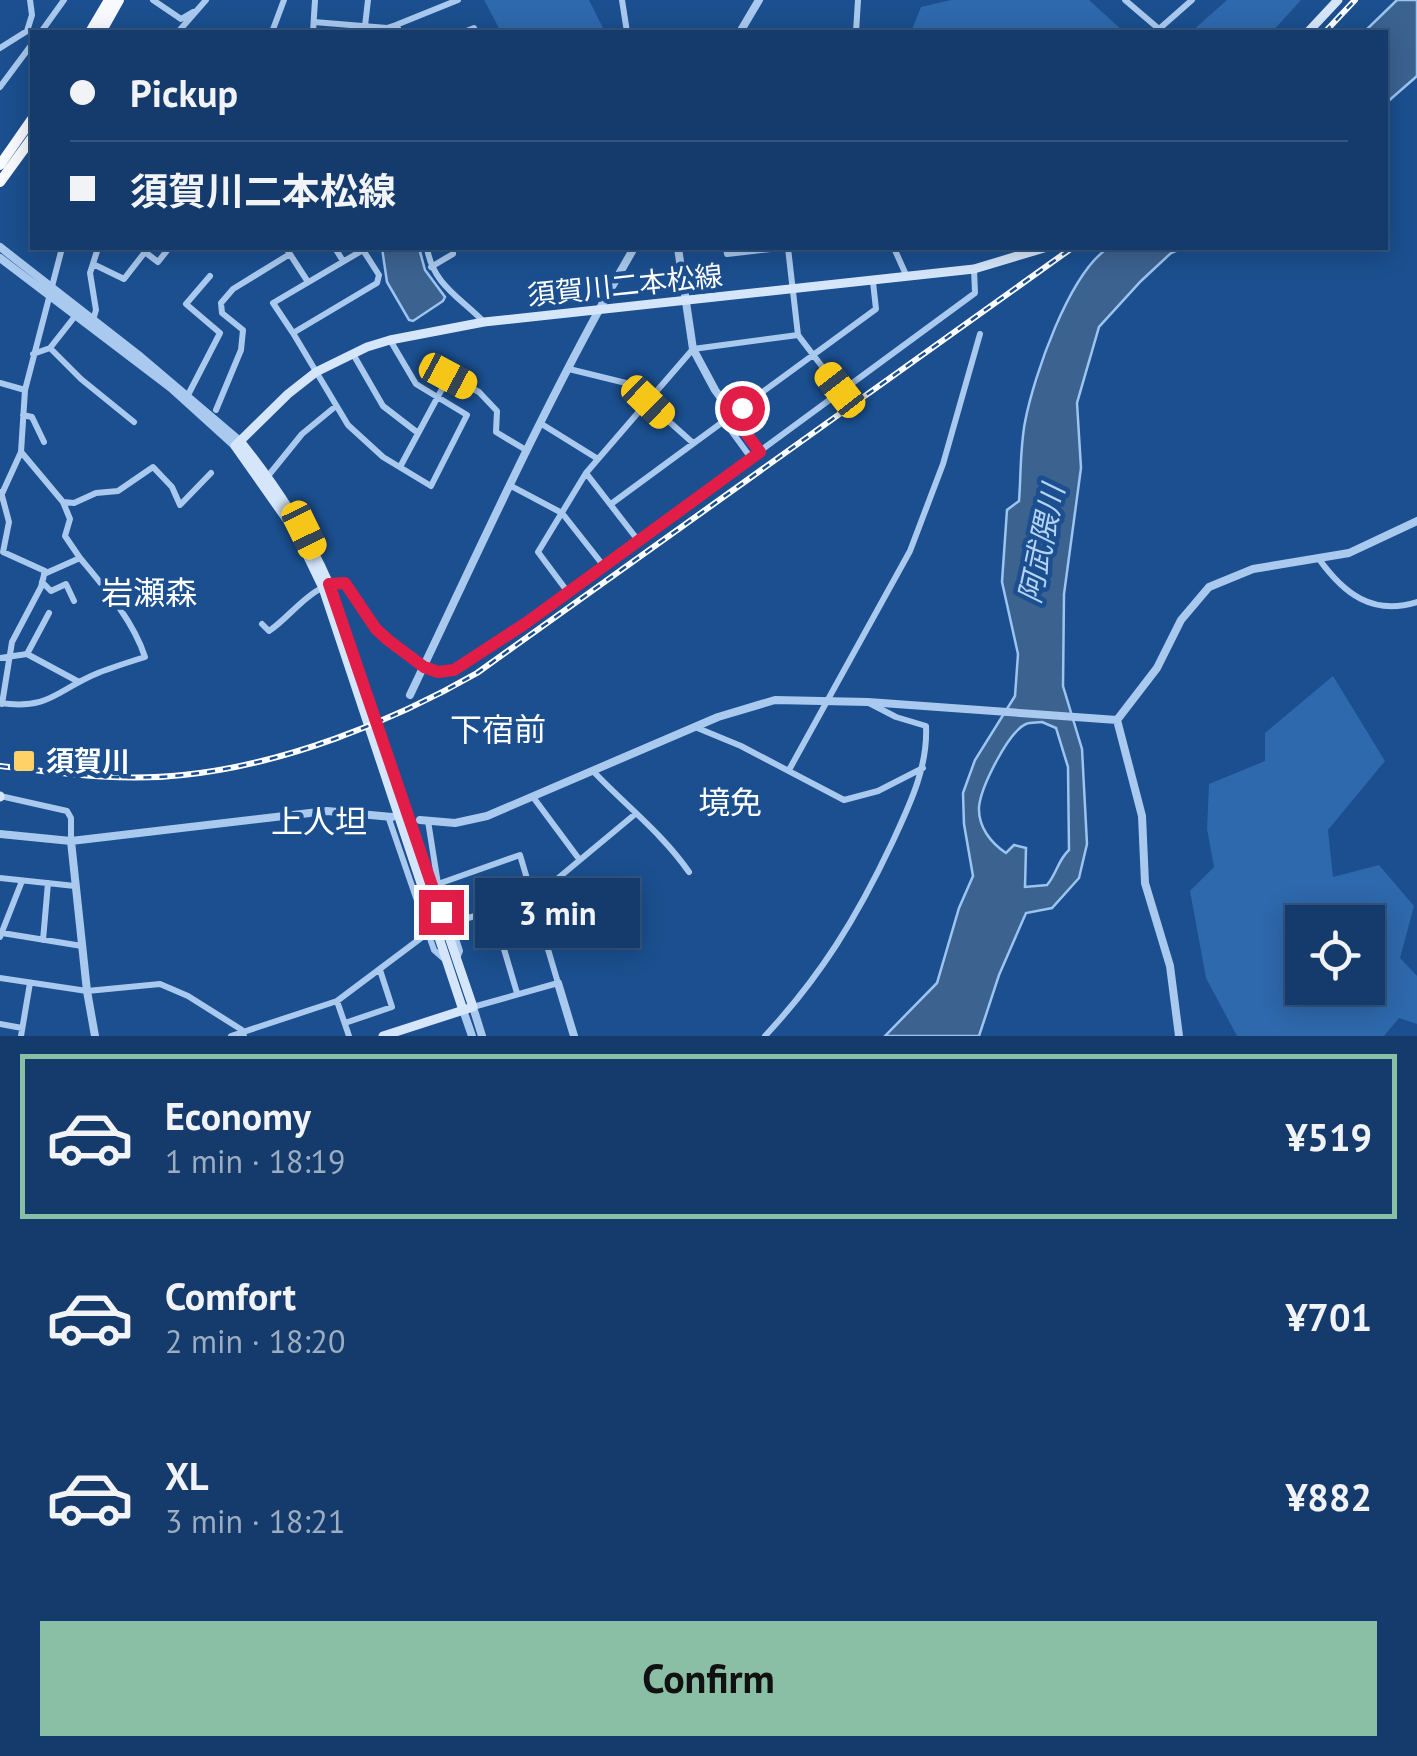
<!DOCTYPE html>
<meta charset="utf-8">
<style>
body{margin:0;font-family:"PT Sans","Noto Sans JP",sans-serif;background:#1d4271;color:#f1f3f6;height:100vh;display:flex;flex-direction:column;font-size:38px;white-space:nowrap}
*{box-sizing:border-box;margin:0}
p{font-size:32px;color:#9dadc1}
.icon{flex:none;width:55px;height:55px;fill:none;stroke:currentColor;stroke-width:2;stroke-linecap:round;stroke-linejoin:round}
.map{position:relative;height:1036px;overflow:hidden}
.panel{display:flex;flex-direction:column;background:#143b6b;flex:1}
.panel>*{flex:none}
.hud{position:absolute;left:30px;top:30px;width:1358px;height:220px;border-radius:0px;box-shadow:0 5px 25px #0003,0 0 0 2px #33557e;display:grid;align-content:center;height:220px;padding:0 40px;background:#143b6b}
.buttons{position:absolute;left:1285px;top:905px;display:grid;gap:20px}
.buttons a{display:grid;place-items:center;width:100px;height:100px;border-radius:0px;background:#143b6b;box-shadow:0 5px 25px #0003,0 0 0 2px #33557e;font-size:50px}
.end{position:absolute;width:45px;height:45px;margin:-22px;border:12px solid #e11d48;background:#fff;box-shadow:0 0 0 5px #fff}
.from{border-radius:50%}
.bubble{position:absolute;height:70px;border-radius:0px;background:#143b6b;box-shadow:0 5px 25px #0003,0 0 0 2px #33557e;font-size:32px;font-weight:600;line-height:70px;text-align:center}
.car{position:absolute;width:30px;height:60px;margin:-30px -15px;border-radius:12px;box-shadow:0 0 8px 2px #0007;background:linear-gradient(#f5c518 24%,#345 0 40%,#f5c518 0 76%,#345 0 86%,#f5c518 0)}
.hud b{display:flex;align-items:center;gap:35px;height:95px;font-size:38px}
.hud b+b{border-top:2px solid #33557e}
.hud i{width:25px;height:25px;background:#f1f3f6}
ul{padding:18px 0 0;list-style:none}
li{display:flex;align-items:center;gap:30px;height:165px;margin:0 20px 15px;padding:0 20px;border:5px solid transparent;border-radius:0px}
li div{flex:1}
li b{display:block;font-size:38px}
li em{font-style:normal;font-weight:600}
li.current{border-color:#8abfa5}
li>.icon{width:90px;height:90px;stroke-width:1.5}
.button{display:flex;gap:20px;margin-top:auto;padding:20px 40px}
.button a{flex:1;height:115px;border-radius:0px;background:#8abfa5;color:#111;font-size:40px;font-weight:600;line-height:115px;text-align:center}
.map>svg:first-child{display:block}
.green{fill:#2e69ad;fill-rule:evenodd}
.water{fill:#3c6290;stroke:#9cc4f0;stroke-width:2.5;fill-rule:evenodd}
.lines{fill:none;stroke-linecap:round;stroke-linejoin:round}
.minor{stroke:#a9c9ee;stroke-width:6}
.tertiary{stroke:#a9c9ee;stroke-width:8}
.secondary{stroke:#d6e6fa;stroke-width:9}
.trunk{stroke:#f8faff;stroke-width:10}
.rail-casing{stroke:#fff;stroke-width:6}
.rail{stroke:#1b4f8f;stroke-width:2.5;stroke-dasharray:8;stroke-linecap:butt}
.route{stroke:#e11d48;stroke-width:12}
.poi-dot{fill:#ffd166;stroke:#1b4f8f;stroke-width:4}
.labels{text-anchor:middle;stroke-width:9;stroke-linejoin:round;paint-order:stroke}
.street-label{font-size:28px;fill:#fff;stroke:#1b4f8f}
.poi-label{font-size:28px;font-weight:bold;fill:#fff;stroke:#1b4f8f;text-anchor:start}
.water-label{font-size:30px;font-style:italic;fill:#b5d3f5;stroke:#1b4f8f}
.quarter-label{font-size:32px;fill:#fff;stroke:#1b4f8f}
</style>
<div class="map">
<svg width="1417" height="1036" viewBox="0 0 1417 1036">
<rect width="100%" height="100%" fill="#1b4f8f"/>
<!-- green -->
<path class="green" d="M 484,0 L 589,0 L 605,32 L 501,32 Z
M 951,0 L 1089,0 L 1124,32 L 911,32 L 921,7 Z
M 1227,0 L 1301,0 L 1272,32 L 1191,32 Z
M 1333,676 L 1385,761 L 1328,830 L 1333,877 L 1379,865 L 1414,906 L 1400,958 L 1417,976 L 1417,1024 L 1399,1018 L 1384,1036 L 1237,1036 L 1206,978 L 1190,891 L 1214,867 L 1207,829 L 1209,784 L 1265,761 L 1265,733 ZM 1368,922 L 1368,988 L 1302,988 L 1302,922 Z"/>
<!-- water -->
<path class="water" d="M 1397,0 L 1417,0 L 1417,76 L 1385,104 L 1385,32 L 1364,32 Z
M 382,248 L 419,248 L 425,270 L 445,297 L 443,301 L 413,321 L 409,320 L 387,282 Z
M 1108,248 L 1183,248 L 1171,253 L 1141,281 L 1099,327 L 1077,403 L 1081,468 L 1064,594 L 1063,686 L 1082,749 L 1087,844 L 1079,878 L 1052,908 L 1026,913 L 999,975 L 979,1036 L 885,1036 L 937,983 L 959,908 L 973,876 L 964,824 L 963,793 L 975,760 L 1015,696 L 1018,654 L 1002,582 L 1007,510 L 1019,501 C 1021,476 1020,448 1025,422 C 1034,375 1069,274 1108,248 ZM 1042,722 L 1056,728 L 1068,767 L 1069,850 C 1058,860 1057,873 1047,885 L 1025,887 L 1026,848 L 1014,845 L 1006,853 C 991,843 978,827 979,807 C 981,787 1008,732 1026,724 C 1031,722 1037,723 1042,722 Z"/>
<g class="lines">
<!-- minor -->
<path class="minor" d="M 153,0 L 181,19 L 193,12
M 622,0 L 627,32
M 1125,0 L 1159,29 L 1192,0
M 314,22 L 387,28 L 396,25
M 365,26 L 368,0
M 41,32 L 64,0
M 178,32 L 206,0
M 272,32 L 284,0
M 313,32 L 315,0
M 400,32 L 396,25 L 458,0
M 464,32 L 474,28 L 476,32
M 856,32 L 858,0
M 0,48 L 27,31 L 32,15 L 30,0
M 0,87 L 32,44
M 286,248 L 308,282
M 335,248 L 343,261
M 427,248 C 433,284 458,296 483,321
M 726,248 L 727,254 L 780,248
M 788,248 L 798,335
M 894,248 L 907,277
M 93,264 L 124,279 L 145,252 L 158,262 L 169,248
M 431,267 L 453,254 L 453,248
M 93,320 L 96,310 L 90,273 L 98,248
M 293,333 L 273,303 L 363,250 L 379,275 L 377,283 L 293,333 L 348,425 L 383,457 L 431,486 L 467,415 L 416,384 L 390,340
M 50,348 L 81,379 L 134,422
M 33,354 L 50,348 L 76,315
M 353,354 L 383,406 L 418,433
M 569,369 L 626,383 L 693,443
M 0,383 L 25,390
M 188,395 L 220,333 L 186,304 L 210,276
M 216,410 L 241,350 L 243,330 L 222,313 L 221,303 L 233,289 L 290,254
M 23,415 L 32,417 L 44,442
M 737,421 L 746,415 L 742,407 L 876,309 L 873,282
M 540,423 L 598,459
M 22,453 L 63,502 L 70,519 L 65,536 L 80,558
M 400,467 L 449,376 L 479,392 L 497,411 L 496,432 L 526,450
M 586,473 L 637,539
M 268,476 L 302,434 L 336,406
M 509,485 L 562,513 L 603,565
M 1,492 L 9,522 L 3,552 L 45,571 L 41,587 L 12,642 L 2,704
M 0,498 L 21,452 L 25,390 L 62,248
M 63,502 L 74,503 L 96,493 L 118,491 L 153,467 L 172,487 L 180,505 L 211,473
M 611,504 L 724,421 L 751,458
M 1319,559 C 1344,594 1373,616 1417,602
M 42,582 L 51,591 L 66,584 L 74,601
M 567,591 L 538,552 L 586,473 L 693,349 L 798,335 L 840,390
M 262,624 L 269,631 C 293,615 313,581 345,583 L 376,629 L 424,667 L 439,672 L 455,670 L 526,623 L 975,293 L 974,269
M 27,654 L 49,613
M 0,658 L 27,654 L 79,682
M 0,703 C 51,710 56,690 98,673 C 113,667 129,662 145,657 C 133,620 104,587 80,558 L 44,574
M 695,727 L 741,746 L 844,800 L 878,791 L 923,768
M 789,770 L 910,551 L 943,464 L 980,334
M 593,771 C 625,805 662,833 689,872
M 0,796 L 67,811 L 71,818 L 71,841
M 533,797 L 579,859
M 388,816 L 434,950 L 443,958
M 428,821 L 438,884 L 460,951 L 457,958
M 0,878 L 75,886
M 438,884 L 520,855 L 558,983 L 473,1007
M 493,912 L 517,993
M 451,923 L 533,899 L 634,815
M 2,933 L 82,946
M 0,937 L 22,881
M 43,940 L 48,883
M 0,978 L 87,991 L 160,984 L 188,996 L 242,1030 L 244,1036
M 337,1001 L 349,1036
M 345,1023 L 392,1007 L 380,970
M 0,1024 L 22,1028
M 21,1036 L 30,983
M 231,1036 L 337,1001 L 429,932
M 765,1036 C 821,976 857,917 892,843 C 909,806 928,768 926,726 L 896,717 L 869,703"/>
<!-- tertiary -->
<path class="tertiary" d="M 740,32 L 759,0
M 0,247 L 141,357 L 240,441
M 678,248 L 693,349 L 715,390 L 760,452
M 0,258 L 171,388 L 235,446
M 410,695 C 482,544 550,392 634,248
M 420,820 L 455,823 L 487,816 L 718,717 L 775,700 L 868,702 L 1117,720
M 0,834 L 71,841 L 327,811 L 392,817
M 71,841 L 87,991 L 95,1036
M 558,983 L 574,1036
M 473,1007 L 482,1036
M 463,1010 L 472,1036
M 1179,1036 L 1170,966 L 1145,883 L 1142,816 L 1117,720 L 1157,668 L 1181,620 L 1209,587 L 1253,569 L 1349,553 L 1417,521"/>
<!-- secondary -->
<path class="secondary" d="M 1308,32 L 1338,0
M 240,441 C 276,486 306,531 329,584 L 473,1007 L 383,1036
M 0,797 L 0,796
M 463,1010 L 323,588 L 297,534 L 235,446 L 288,394 L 316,372 L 367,347 L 390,340 L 484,322 L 974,269 L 1044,248"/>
<!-- trunk -->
<path class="trunk" d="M 90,32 L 109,0
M 101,32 L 119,0
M 0,165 L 32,119
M 0,182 L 32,138"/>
<!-- rail casing -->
<g class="rail-casing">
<path id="rail" d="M 1325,32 L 1355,0
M 0,766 C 61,773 121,782 183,775 C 282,765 392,722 477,673 L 1072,248"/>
</g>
<!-- rail -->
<use href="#rail" class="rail"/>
</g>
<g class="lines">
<!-- route -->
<path class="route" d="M 441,912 L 329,584 L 345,583 L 376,629 L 388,640 L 424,667 L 438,672 L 454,670 L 526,623 L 760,452 L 737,421 L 746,415 L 742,408"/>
</g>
<!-- markers -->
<rect class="poi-dot" x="12" y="749" width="24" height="24" rx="5"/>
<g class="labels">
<!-- street labels -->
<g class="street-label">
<text transform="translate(625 285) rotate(-6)" y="10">須賀川二本松線</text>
</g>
<!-- poi labels -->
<g class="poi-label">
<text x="46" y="771">須賀川</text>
</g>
<!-- water labels -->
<g class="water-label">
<text transform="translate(1042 544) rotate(-78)" y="10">阿武隈川</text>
</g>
<!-- quarter labels -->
<g class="quarter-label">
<text x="149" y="604">岩瀬森</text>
<text x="498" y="741">下宿前</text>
<text x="730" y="814">境免</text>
<text x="319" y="833">上人坦</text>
</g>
</g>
</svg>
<div class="buttons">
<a><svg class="icon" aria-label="locate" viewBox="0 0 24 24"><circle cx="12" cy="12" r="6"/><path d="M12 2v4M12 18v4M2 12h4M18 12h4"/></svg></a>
</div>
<i class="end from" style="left:742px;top:408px"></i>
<i class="end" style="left:441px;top:912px"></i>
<div class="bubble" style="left:475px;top:878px;width:165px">3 min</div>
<i class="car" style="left:448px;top:376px;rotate:118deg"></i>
<i class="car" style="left:840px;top:390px;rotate:322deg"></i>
<i class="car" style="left:648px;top:402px;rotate:134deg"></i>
<i class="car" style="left:304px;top:530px;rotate:154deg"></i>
<div class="hud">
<b><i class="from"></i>Pickup</b>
<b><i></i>須賀川二本松線</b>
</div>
</div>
<section class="panel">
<ul>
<li class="current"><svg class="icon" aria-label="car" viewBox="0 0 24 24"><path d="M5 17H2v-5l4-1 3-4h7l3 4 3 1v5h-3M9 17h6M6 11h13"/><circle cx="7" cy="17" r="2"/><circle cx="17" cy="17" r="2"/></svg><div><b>Economy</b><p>1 min · 18:19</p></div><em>¥519</em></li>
<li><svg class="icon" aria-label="car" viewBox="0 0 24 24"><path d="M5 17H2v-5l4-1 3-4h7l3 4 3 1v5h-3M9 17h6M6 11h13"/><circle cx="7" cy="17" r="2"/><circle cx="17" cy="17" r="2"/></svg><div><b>Comfort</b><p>2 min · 18:20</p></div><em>¥701</em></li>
<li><svg class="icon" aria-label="car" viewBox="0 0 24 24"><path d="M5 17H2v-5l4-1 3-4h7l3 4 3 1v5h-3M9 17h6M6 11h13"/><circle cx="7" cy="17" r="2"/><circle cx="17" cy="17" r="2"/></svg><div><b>XL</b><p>3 min · 18:21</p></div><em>¥882</em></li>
</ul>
<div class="button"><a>Confirm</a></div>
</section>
